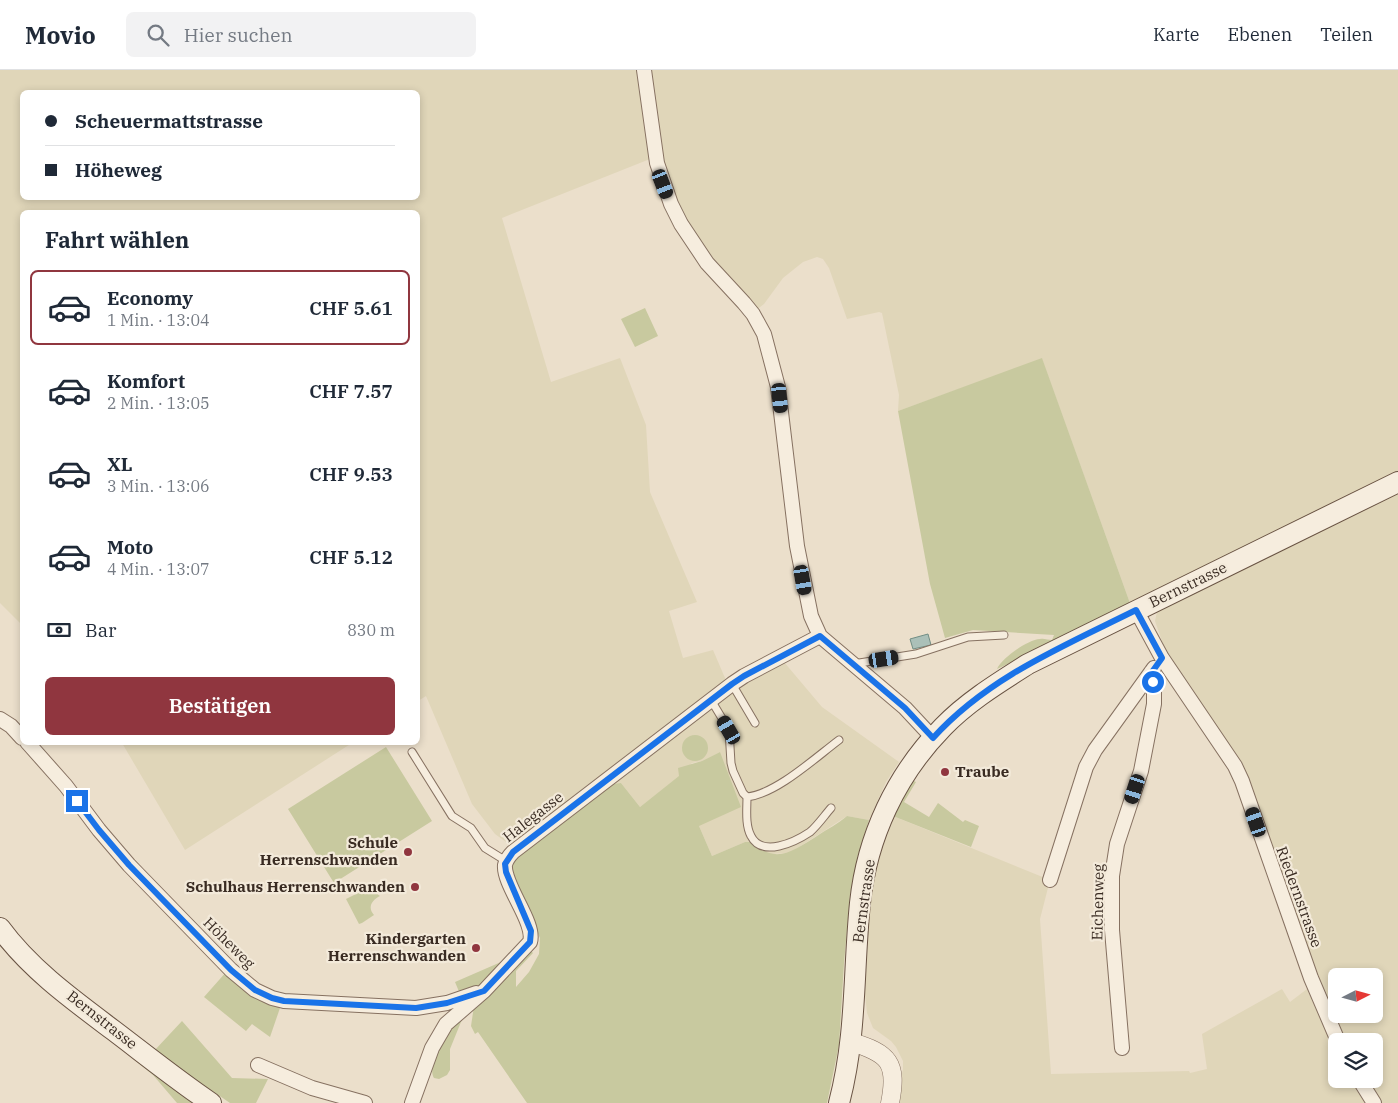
<!DOCTYPE html>
<html lang="de">
<meta charset="utf-8">
<style>
body{margin:0;font-family:"IBM Plex Serif",serif;background:#f2f2f3;color:#1f2937;height:100vh;display:flex;flex-direction:column;font-size:19px;white-space:nowrap}
*{box-sizing:border-box;margin:0}
p{font-size:16px;color:#747a83}
.icon{flex:none;width:28px;height:28px;fill:none;stroke:currentColor;stroke-width:2;stroke-linecap:round;stroke-linejoin:round}
.map{position:relative;flex:1;overflow:hidden}
.details{position:absolute;left:20px;top:140px;width:400px;height:535px;display:flex;flex-direction:column;background:#fff;border-radius:8px;box-shadow:0 2px 8px #0003}
.details>*{flex:none}
.top-card{position:absolute;left:20px;top:20px;width:400px;height:110px;border-radius:8px;box-shadow:0 2px 8px #0003;display:grid;align-content:center;height:110px;padding:0 25px;background:#fff}
.needle{width:32px;rotate:84deg}
.tools{position:absolute;left:1328px;top:898px;display:grid;gap:10px}
.tools a{display:grid;place-items:center;width:55px;height:55px;border-radius:8px;background:#fff;box-shadow:0 2px 8px #0003;font-size:25px}
.end{position:absolute;width:22px;height:22px;margin:-11px;border:6px solid #1a73e8;background:#fff;box-shadow:0 0 0 2px #fff}
.from{border-radius:50%}
.car{position:absolute;width:15px;height:30px;margin:-15px -8px;border-radius:6px;box-shadow:0 0 4px 1px #0007;background:linear-gradient(#222 24%,#8ab4d8 0 40%,#222 0 76%,#8ab4d8 0 86%,#222 0)}
.top-card b{display:flex;align-items:center;gap:18px;height:48px;font-size:19px}
.top-card b+b{border-top:1px solid #e0e1e3}
.top-card i{width:12px;height:12px;background:#1f2937}
ul{padding:0;list-style:none}
li{display:flex;align-items:center;gap:15px;height:75px;margin:0 10px 8px;padding:0 15px;border:2px solid transparent;border-radius:8px}
li div{flex:1}
li b{display:block;font-size:19px}
li em{font-style:normal;font-weight:600}
li.current{border-color:#90363f}
li>.icon{width:45px;height:45px;stroke-width:1.5}
h2{padding:0 25px;font-size:22px;line-height:60px}
.pay{display:flex;align-items:center;gap:12px;height:55px;padding:0 25px;font-size:19px}
.pay p{margin-inline-start:auto}
.cta{display:flex;gap:10px;margin-top:auto;padding:10px 25px}
.cta a{flex:1;height:58px;border-radius:8px;background:#90363f;color:#fff;font-size:20px;font-weight:600;line-height:58px;text-align:center}
header{display:flex;align-items:center;gap:30px;box-sizing:border-box;height:70px;padding:0 25px;background:#fff;border-bottom:1px solid #e0e1e3}
header strong{font-size:24px}
nav{display:flex;gap:28px;margin-inline-start:auto;font-size:18px}
.search{width:350px;height:45px;background:#f2f2f3;display:flex;align-items:center;gap:12px;box-sizing:border-box;padding:0 18px;border-radius:8px;color:#747a83;font-size:19px}
.map>svg:first-child{display:block}
.farmland{fill:#e0d6b9;fill-rule:evenodd}
.green{fill:#c8c99f}
.water{fill:#abc0b8;stroke:#728e85}
.lines{fill:none;stroke-linecap:round;stroke-linejoin:round}
.service-casing{stroke:#867161;stroke-width:9}
.minor-casing{stroke:#867161;stroke-width:16}
.tertiary-casing{stroke:#867161;stroke-width:19}
.secondary-casing{stroke:#695343;stroke-width:22}
.service{stroke:#f6edde;stroke-width:7}
.minor{stroke:#f6edde;stroke-width:14}
.tertiary{stroke:#f6edde;stroke-width:18}
.secondary{stroke:#f6edde;stroke-width:20}
.route{stroke:#1a73e8;stroke-width:6}
.poi-dot{fill:#90363f;stroke:#f3eada;stroke-width:2}
.labels{text-anchor:middle;stroke-width:4.5;stroke-linejoin:round;paint-order:stroke}
.street-label{font-size:15px;fill:#392b22;stroke:#f3eada}
.poi-label{font-size:15px;font-weight:bold;fill:#392b22;stroke:#f3eada;text-anchor:end}
</style>
<header>
<strong>Movio</strong>
<div class="search"><svg class="icon" aria-label="search" viewBox="0 0 24 24"><circle cx="10" cy="10" r="6"/><path d="M15 15l6 6"/></svg>Hier suchen</div>
<nav><a>Karte</a><a>Ebenen</a><a>Teilen</a></nav>
</header>
<div class="map">
<svg width="1398" height="1033" viewBox="0 0 1398 1033">
<rect width="100%" height="100%" fill="#ebdfcb"/>
<!-- farmland -->
<path class="farmland" d="M 0,0 L 1398,0 L 1398,406 L 1131,536 L 1042,289 L 898,341 L 899,325 L 882,243 L 879,242 L 847,249 L 829,198 L 823,189 L 817,187 L 803,192 L 783,208 L 764,234 L 755,241 L 710,189 L 694,166 L 655,87 L 502,148 L 551,312 L 620,288 L 646,355 L 650,422 L 697,532 L 669,541 L 683,588 L 713,580 L 725,608 L 724,614 L 512,774 L 509,774 L 495,764 L 472,734 L 426,626 L 418,631 L 418,142 L 22,142 L 22,555 L 0,533 ZM 22,22 L 418,22 L 418,128 L 22,128 Z
M 1398,418 L 1398,1033 L 1381,1033 L 1365,1009 L 1374,1009 L 1374,971 L 1344,971 L 1322,920 L 1255,733 L 1166,583 L 1155,551 L 1157,542 L 1160,537 ZM 1336,906 L 1374,906 L 1374,944 L 1336,944 Z
M 784,592 L 822,637 L 899,692 L 886,712 L 869,750 L 847,746 L 790,783 L 768,784 L 760,780 L 751,772 L 745,772 L 712,786 L 699,756 L 720,682 L 702,691 L 692,693 L 680,706 L 640,737 L 621,713 L 611,714 L 744,613 Z
M 122,673 L 352,673 L 185,780 Z
M 893,746 L 1050,810 L 1040,849 L 1051,1004 L 1189,1001 L 1190,1003 L 1207,999 L 1202,964 L 1282,919 L 1290,932 L 1307,919 L 1336,984 L 1336,1009 L 1349,1009 L 1365,1033 L 896,1033 L 903,999 L 903,991 L 896,977 L 891,971 L 873,958 L 867,943 L 865,924 L 870,834 L 873,813 L 881,780 Z"/>
<!-- green -->
<path class="green" d="M 645,238 L 658,266 L 635,277 L 621,249 Z
M 1042,288 L 1131,536 L 997,599 C 1002,588 1027,570 1040,569 C 1044,568 1048,570 1052,570 L 1054,565 L 973,560 L 945,568 L 930,514 L 898,341 Z
M682 678a13 13 0 1 1 26 0a13 13 0 1 1-26 0Z
M 386,677 L 432,751 L 334,813 L 288,739 Z
M 720,682 L 741,737 L 699,756 L 712,786 L 745,772 L 751,772 C 776,795 793,781 817,766 C 827,759 838,754 847,746 L 869,750 L 858,785 L 850,825 L 844,893 L 839,975 L 827,1033 L 527,1033 L 478,962 L 475,964 L 471,956 L 474,936 L 460,924 L 455,912 L 501,892 L 510,883 L 529,879 L 533,883 L 516,901 L 516,917 L 529,902 L 539,884 L 540,868 L 510,802 L 511,790 L 611,714 L 621,713 L 640,737 L 679,706 L 678,698 L 702,691 Z
M 912,710 L 916,712 L 904,732 L 929,747 L 938,733 L 963,752 L 965,750 L 979,756 L 971,777 L 893,746 Z
M 368,818 L 380,826 C 372,830 367,837 374,845 L 362,853 L 359,854 L 346,829 Z
M 227,901 L 281,935 L 270,967 L 252,954 L 246,961 L 204,927 Z
M 463,947 L 450,979 L 450,1000 L 447,1005 L 439,1009 L 434,1008 C 427,997 442,971 449,961 C 453,956 459,951 463,947 Z
M 182,951 L 232,1008 L 268,1009 L 256,1033 L 230,1033 L 154,981 Z
M 93,956 L 195,1033 L 177,1033 L 153,1005 Z"/>
<!-- water -->
<path class="water" d="M 928,564 L 931,575 L 913,579 L 910,569 Z"/>
<g class="lines">
<!-- service casing -->
<g class="service-casing">
<path id="service" d="M 853,594 L 916,584 L 968,567 L 1004,565
M 732,614 L 755,653
M 711,630 L 729,660 L 731,693 L 733,701 L 743,723 L 747,727 C 776,724 815,688 839,670
M 412,682 L 452,746 L 471,758 L 485,778 L 506,791
M 747,727 C 747,739 745,755 751,766 C 762,788 795,772 810,762 C 818,755 824,746 831,738"/>
</g>
<!-- minor casing -->
<g class="minor-casing">
<path id="minor" d="M 644,0 L 657,93 L 671,134 L 681,154 L 707,193 L 744,233 L 753,244 L 764,264 L 778,317 L 797,476 L 811,546 L 820,566 L 905,638 L 933,668
M 1136,540 L 1162,588 L 1235,696 L 1242,711 L 1311,908 L 1338,971
M 0,649 L 11,656 L 22,668
M 27,672 L 66,716 L 99,760 L 129,795 L 231,900 L 255,920 L 272,928 L 284,931 L 416,938 L 447,933 L 476,923
M 1050,810 L 1086,697 L 1095,680 L 1154,598
M 1122,978 L 1112,860 L 1112,806 L 1117,774 L 1141,701 L 1154,634 L 1154,623 L 1151,602
M 258,995 L 312,1018 L 365,1033
M 1359,1009 L 1374,1033
M 412,1033 L 432,978 L 446,954 L 484,921 L 530,872 C 536,853 503,815 505,795 C 506,790 509,786 513,782 L 732,614 L 744,606 L 820,566"/>
</g>
<!-- tertiary casing -->
<g class="tertiary-casing">
<path id="tertiary" d="M 851,972 C 889,983 898,993 890,1033"/>
</g>
<!-- secondary casing -->
<g class="secondary-casing">
<path id="secondary" d="M 0,858 C 30,899 73,930 113,960 C 146,985 177,1010 211,1033
M 839,1033 C 857,965 853,902 860,833 C 867,767 896,705 943,657 C 967,632 998,613 1028,594 L 1398,412"/>
</g>
<!-- service -->
<use href="#service" class="service"/>
<!-- minor -->
<use href="#minor" class="minor"/>
<!-- tertiary -->
<use href="#tertiary" class="tertiary"/>
<!-- secondary -->
<use href="#secondary" class="secondary"/>
</g>
<g class="lines">
<!-- route -->
<path class="route" d="M 77,731 L 99,760 L 129,795 L 231,900 L 255,920 L 272,928 L 284,931 L 416,938 L 447,933 L 484,921 L 530,872 L 531,861 L 506,802 L 505,794 L 513,782 L 732,614 L 744,606 L 820,566 L 905,638 L 933,668 C 988,607 1064,576 1136,540 L 1162,588 L 1152,602 L 1153,612"/>
</g>
<!-- markers -->
<g class="poi-dot">
<circle cx="945" cy="702" r="5"/>
<circle cx="408" cy="782" r="5"/>
<circle cx="415" cy="817" r="5"/>
<circle cx="476" cy="878" r="5"/>
</g>
<g class="labels">
<!-- street labels -->
<g class="street-label">
<text transform="translate(1188 515) rotate(-26)" y="5">Bernstrasse</text>
<text transform="translate(533 747) rotate(-38)" y="5">Halegasse</text>
<text transform="translate(1299 827) rotate(70)" y="5">Riedernstrasse</text>
<text transform="translate(864 831) rotate(-82)" y="5">Bernstrasse</text>
<text transform="translate(1098 832) rotate(-89)" y="5">Eichenweg</text>
<text transform="translate(229 873) rotate(45)" y="5">Höheweg</text>
<text transform="translate(102 950) rotate(38)" y="5">Bernstrasse</text>
</g>
<!-- poi labels -->
<g class="poi-label">
<text x="955" y="707" text-anchor="start">Traube</text>
<text x="398" y="778">Schule<tspan x="398" dy="17">Herrenschwanden</tspan></text>
<text x="405" y="822">Schulhaus Herrenschwanden</text>
<text x="466" y="874">Kindergarten<tspan x="466" dy="17">Herrenschwanden</tspan></text>
</g>
</g>
</svg>
<div class="tools">
<a><svg class="needle" viewBox="-14 -14 28 28"><path d="M0-13l5 13h-10z" fill="#e53935"/><path d="M0 13l5-13h-10z" fill="#747a83"/></svg></a>
<a><svg class="icon" aria-label="layers" viewBox="0 0 24 24"><path d="M12 4l9 5-9 5-9-5zM3 14l9 5 9-5"/></svg></a>
</div>
<i class="end from" style="left:1153px;top:612px"></i>
<i class="end" style="left:77px;top:731px"></i>
<i class="car" style="left:663px;top:114px;rotate:159deg"></i>
<i class="car" style="left:780px;top:328px;rotate:174deg"></i>
<i class="car" style="left:803px;top:510px;rotate:170deg"></i>
<i class="car" style="left:884px;top:589px;rotate:81deg"></i>
<i class="car" style="left:729px;top:660px;rotate:330deg"></i>
<i class="car" style="left:1135px;top:719px;rotate:198deg"></i>
<i class="car" style="left:1256px;top:752px;rotate:341deg"></i>
<div class="top-card">
<b><i class="from"></i>Scheuermattstrasse</b>
<b><i></i>Höheweg</b>
</div>
<section class="details">
<h2>Fahrt wählen</h2>
<ul>
<li class="current"><svg class="icon" aria-label="car" viewBox="0 0 24 24"><path d="M5 17H2v-5l4-1 3-4h7l3 4 3 1v5h-3M9 17h6M6 11h13"/><circle cx="7" cy="17" r="2"/><circle cx="17" cy="17" r="2"/></svg><div><b>Economy</b><p>1 Min. · 13:04</p></div><em>CHF 5.61</em></li>
<li><svg class="icon" aria-label="car" viewBox="0 0 24 24"><path d="M5 17H2v-5l4-1 3-4h7l3 4 3 1v5h-3M9 17h6M6 11h13"/><circle cx="7" cy="17" r="2"/><circle cx="17" cy="17" r="2"/></svg><div><b>Komfort</b><p>2 Min. · 13:05</p></div><em>CHF 7.57</em></li>
<li><svg class="icon" aria-label="car" viewBox="0 0 24 24"><path d="M5 17H2v-5l4-1 3-4h7l3 4 3 1v5h-3M9 17h6M6 11h13"/><circle cx="7" cy="17" r="2"/><circle cx="17" cy="17" r="2"/></svg><div><b>XL</b><p>3 Min. · 13:06</p></div><em>CHF 9.53</em></li>
<li><svg class="icon" aria-label="car" viewBox="0 0 24 24"><path d="M5 17H2v-5l4-1 3-4h7l3 4 3 1v5h-3M9 17h6M6 11h13"/><circle cx="7" cy="17" r="2"/><circle cx="17" cy="17" r="2"/></svg><div><b>Moto</b><p>4 Min. · 13:07</p></div><em>CHF 5.12</em></li>
</ul>
<div class="pay"><svg class="icon" aria-label="cash" viewBox="0 0 24 24"><path d="M3 7h18v10H3z"/><circle cx="12" cy="12" r="2"/></svg>Bar<p>830 m</p></div>
<div class="cta"><a>Bestätigen</a></div>
</section>
</div>
